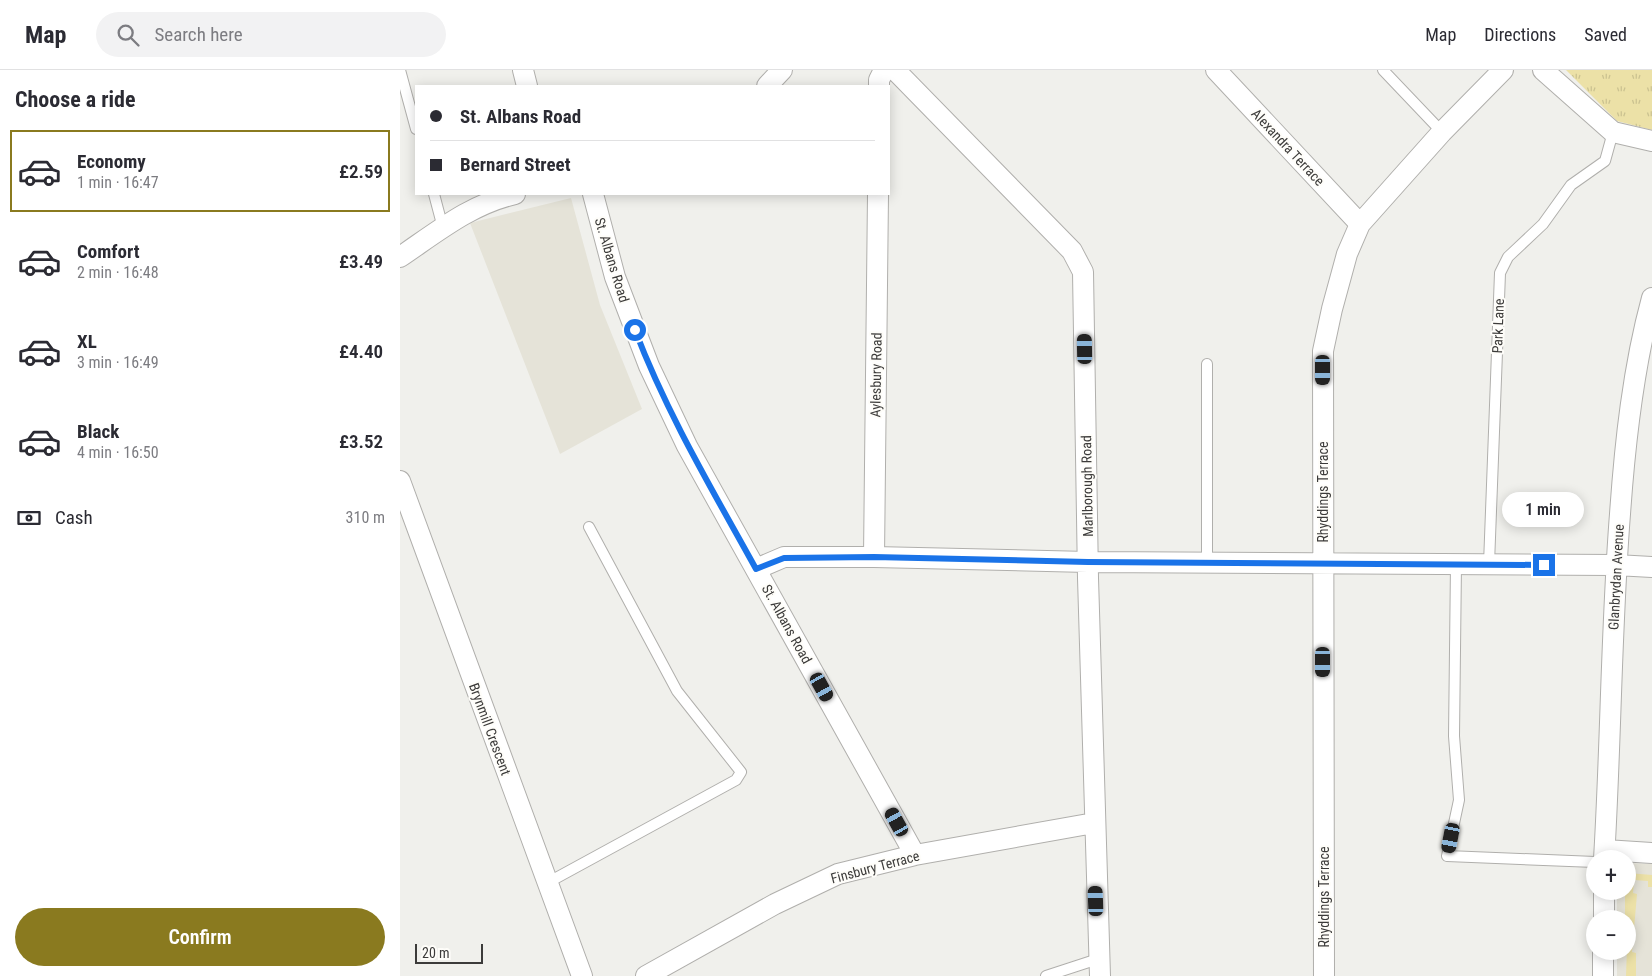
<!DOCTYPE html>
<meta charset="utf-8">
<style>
body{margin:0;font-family:"Roboto Condensed",sans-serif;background:#f2f2f3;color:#2b2b33;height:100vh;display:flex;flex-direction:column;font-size:19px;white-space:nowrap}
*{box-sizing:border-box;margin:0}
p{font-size:16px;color:#7c7c81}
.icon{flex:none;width:28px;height:28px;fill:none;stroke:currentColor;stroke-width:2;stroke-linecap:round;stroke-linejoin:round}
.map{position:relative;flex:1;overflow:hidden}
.side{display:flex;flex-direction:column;background:#fff;width:400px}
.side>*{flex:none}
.banner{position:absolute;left:15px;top:15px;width:475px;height:110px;border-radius:0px;box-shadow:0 2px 12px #0003;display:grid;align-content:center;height:110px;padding:0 15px;background:#fff}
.tools{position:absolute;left:1186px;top:780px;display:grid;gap:10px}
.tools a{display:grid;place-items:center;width:50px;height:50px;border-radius:50%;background:#fff;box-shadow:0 2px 12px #0003;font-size:25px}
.scale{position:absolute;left:15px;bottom:12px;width:68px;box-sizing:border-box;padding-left:5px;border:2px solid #3c3b3a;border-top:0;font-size:14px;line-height:18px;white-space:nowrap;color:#3c3b3a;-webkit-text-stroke:4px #fefdf9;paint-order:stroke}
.end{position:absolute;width:22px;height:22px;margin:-11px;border:6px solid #1a73e8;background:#fff;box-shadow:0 0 0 2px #fff}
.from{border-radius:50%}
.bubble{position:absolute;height:35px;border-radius:18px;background:#fff;box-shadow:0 2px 12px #0003;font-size:16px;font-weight:600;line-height:35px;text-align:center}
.car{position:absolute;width:15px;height:30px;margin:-15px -8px;border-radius:6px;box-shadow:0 0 4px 1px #0007;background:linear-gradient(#222 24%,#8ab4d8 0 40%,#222 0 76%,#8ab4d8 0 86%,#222 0)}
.banner b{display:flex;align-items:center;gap:18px;height:48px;font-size:19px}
.banner b+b{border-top:1px solid #e1e1e2}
.banner i{width:12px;height:12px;background:#2b2b33}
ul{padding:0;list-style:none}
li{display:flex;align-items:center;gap:15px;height:82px;margin:0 10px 8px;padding:0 5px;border:2px solid transparent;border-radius:0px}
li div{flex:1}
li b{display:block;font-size:19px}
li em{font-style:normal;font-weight:600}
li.current{border-color:#8a7a1f}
li>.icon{width:45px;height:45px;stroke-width:1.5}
h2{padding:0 15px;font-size:22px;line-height:60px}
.pay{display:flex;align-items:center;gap:12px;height:55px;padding:0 15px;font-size:19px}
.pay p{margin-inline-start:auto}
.primary-button{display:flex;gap:10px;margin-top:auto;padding:10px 15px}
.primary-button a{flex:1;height:58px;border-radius:30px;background:#8a7a1f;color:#fff;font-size:20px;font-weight:600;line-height:58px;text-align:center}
header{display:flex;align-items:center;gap:30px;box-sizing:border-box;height:70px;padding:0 25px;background:#fff;border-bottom:1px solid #e1e1e2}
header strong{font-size:24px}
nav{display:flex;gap:28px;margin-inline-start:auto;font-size:18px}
.search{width:350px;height:45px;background:#f2f2f3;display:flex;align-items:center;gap:12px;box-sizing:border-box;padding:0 18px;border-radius:28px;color:#7c7c81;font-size:19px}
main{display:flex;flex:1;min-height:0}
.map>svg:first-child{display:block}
.built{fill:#e5e3d8}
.grass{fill:#ece1a7}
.park{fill:url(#park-tufts)}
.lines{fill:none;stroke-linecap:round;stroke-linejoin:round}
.lane-casing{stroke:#b0afac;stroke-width:12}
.street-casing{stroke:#b0afac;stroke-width:22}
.lane{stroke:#fff;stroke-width:10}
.street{stroke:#fff;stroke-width:20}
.route{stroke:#1a73e8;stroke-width:6}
.labels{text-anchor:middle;stroke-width:4;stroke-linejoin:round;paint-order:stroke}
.street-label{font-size:14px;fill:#3c3b3a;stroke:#fefdf9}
</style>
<header>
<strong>Map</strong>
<div class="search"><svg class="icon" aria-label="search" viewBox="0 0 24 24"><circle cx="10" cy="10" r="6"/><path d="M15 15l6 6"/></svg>Search here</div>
<nav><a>Map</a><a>Directions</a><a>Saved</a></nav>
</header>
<main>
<section class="side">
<h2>Choose a ride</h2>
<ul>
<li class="current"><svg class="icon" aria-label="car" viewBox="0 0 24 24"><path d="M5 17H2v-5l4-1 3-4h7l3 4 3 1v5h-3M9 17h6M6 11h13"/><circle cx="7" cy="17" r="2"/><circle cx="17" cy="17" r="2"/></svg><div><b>Economy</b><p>1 min · 16:47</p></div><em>£2.59</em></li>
<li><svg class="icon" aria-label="car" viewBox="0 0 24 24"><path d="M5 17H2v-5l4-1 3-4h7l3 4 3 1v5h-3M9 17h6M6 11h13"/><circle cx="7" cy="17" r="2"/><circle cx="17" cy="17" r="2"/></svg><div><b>Comfort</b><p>2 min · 16:48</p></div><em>£3.49</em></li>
<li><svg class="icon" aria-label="car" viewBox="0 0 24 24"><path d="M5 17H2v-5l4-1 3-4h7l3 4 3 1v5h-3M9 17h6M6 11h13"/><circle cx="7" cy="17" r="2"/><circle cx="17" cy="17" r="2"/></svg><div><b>XL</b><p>3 min · 16:49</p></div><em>£4.40</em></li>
<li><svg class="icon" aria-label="car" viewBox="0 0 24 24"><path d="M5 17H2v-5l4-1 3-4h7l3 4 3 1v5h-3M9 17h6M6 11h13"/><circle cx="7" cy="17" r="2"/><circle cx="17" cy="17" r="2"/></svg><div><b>Black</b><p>4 min · 16:50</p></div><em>£3.52</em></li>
</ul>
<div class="pay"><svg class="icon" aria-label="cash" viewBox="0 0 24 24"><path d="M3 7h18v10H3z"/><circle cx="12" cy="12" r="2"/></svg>Cash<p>310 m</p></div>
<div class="primary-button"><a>Confirm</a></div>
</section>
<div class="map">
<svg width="1252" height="906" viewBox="0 0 1252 906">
<defs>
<pattern id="park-tufts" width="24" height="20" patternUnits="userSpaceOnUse" patternTransform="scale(1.25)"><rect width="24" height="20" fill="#ece1a7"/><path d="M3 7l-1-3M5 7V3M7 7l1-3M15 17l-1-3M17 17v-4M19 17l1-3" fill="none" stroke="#cbc290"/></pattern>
</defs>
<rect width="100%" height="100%" fill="#f0f0ec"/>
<!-- built -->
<path class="built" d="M 171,128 L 200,235 L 242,339 L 160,384 L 70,153 Z
M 1228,793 L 1252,794 L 1252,906 L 1217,906 L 1217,881 L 1228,881 L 1228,849 L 1217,849 L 1217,821 L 1228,821 Z"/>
<!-- grass -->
<path class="grass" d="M 1228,803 L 1252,805 L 1252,817 L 1248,817 L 1248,811 L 1234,810 L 1233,823 L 1237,824 L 1232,882 L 1236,883 L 1236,906 L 1226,906 L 1228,849 L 1225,849 L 1225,821 L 1228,821 Z"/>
<!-- park -->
<path class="park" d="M 1166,0 L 1252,0 L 1252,60 L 1217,51 Z"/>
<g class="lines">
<!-- lane casing -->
<g class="lane-casing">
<path id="lane" d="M 0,0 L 16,59
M 983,0 L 1042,62
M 34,124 L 43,158
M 807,493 L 807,294
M 1056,494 L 1054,666 L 1059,730 L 1047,786 L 1195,792
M 1089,494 L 1100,203 L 1108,187 L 1143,154 L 1171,115 L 1205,91 L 1213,62
M 147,813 L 336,710 L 341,702 L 277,621 L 189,457
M 646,906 L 698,889"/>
</g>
<!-- street casing -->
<g class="street-casing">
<path id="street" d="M 123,0 L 127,16
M 495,0 L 672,181 L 683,202 L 688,508 L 700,906
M 816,0 L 960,154
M 1143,0 L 1213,62 L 1252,71
M 367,16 L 382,0
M 479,16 L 479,10 L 484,0
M 193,124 L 215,207 L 249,296 L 287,376 L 515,785
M 0,187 C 37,162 71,134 115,124
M 0,411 L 182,906
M 474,487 L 478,124
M 356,499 L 384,487 L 474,487 L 688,492 L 1216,495 L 1252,497
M 1205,780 L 1252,783
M 1204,789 C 1211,674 1211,559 1220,444 C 1225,372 1233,298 1252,228
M 1204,849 L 1204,821
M 246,906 L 375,834 L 438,804 L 515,785 L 694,753
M 924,906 L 923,281 L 932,239 L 947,184 L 960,154 L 1042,62 L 1103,0
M 1203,906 L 1203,881"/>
</g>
<!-- lane -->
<use href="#lane" class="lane"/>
<!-- street -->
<use href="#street" class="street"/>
</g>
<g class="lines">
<!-- route -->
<path class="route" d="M 235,260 C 267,344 313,421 356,499 L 384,488 L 474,487 L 688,492 L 1144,495"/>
</g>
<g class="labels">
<!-- street labels -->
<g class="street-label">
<text transform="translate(888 77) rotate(47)" y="5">Alexandra Terrace</text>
<text transform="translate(212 190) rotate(73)" y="5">St. Albans Road</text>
<text transform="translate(1098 256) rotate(-88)" y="5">Park Lane</text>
<text transform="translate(476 305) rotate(-89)" y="5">Aylesbury Road</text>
<text transform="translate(687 416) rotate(-91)" y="5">Marlborough Road</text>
<text transform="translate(923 422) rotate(-90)" y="5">Rhyddings Terrace</text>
<text transform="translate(1216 507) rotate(-87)" y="5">Glanbrydan Avenue</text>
<text transform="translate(387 554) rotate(61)" y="5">St. Albans Road</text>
<text transform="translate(90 659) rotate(70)" y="5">Brynmill Crescent</text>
<text transform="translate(475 797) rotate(-15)" y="5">Finsbury Terrace</text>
<text transform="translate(924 827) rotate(-90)" y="5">Rhyddings Terrace</text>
</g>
</g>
</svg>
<div class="tools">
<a>+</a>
<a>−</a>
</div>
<div class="scale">20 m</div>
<i class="end from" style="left:235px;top:260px"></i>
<i class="end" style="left:1144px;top:495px"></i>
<div class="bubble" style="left:1102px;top:422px;width:82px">1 min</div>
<i class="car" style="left:685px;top:279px;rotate:359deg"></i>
<i class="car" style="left:923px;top:300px;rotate:180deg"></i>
<i class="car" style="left:923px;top:592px;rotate:180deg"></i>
<i class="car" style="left:422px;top:617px;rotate:151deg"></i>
<i class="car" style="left:497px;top:752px;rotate:331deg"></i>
<i class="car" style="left:1051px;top:768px;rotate:191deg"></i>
<i class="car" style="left:696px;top:831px;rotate:358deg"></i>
<div class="banner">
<b><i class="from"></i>St. Albans Road</b>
<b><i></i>Bernard Street</b>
</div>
</div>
</main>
